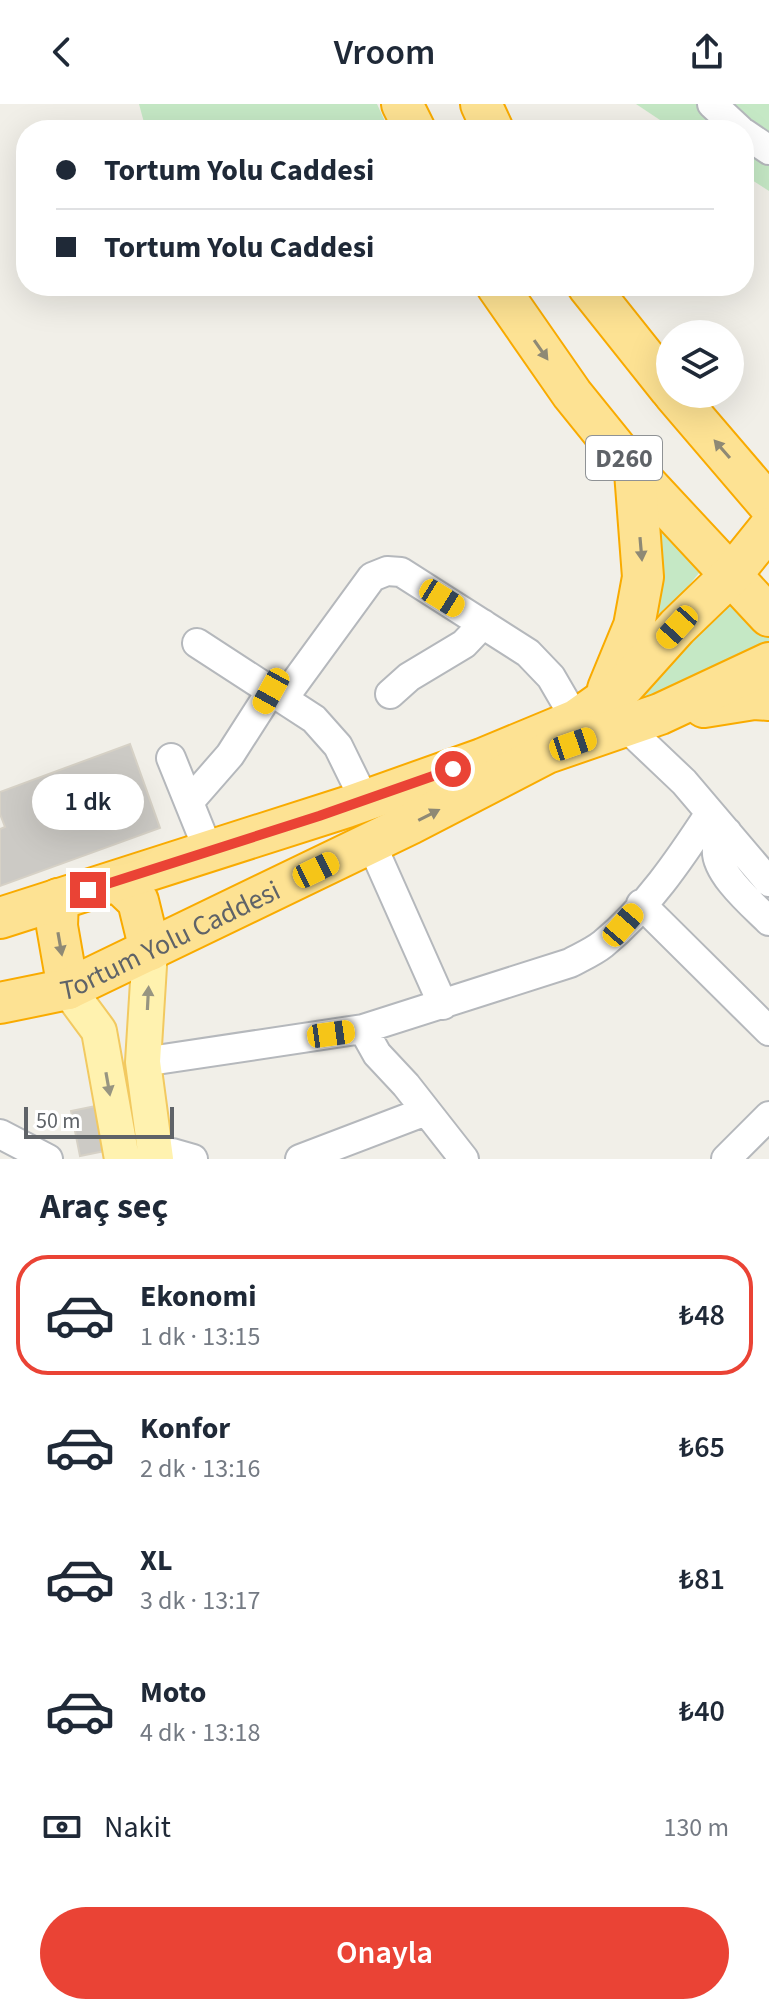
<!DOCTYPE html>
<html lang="tr">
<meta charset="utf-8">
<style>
body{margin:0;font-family:"Source Sans 3",sans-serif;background:#f2f2f3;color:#1f2937;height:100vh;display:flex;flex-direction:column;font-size:30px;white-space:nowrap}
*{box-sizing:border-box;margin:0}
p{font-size:26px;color:#747a83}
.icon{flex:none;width:44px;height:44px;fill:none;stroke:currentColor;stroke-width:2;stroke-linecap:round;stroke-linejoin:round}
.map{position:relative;height:1055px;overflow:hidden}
.details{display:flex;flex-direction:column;background:#fff;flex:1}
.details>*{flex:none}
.guide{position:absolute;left:16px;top:16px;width:738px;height:176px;border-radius:32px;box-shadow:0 8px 32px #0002;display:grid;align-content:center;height:176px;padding:0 40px;background:#fff}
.fabs{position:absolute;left:656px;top:216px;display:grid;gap:16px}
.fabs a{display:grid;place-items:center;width:88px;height:88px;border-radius:50%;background:#fff;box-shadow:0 8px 32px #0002;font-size:40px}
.scale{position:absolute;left:24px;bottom:20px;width:150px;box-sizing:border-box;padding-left:8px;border:4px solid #5f6368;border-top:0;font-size:22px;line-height:28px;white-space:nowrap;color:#5f6368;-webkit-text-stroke:6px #fff;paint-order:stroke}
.end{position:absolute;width:36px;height:36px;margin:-18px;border:10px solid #ea4335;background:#fff;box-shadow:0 0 0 4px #fff}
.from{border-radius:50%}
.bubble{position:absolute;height:56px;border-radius:28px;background:#fff;box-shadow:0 8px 32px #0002;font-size:26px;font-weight:600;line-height:56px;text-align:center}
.car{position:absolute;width:24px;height:48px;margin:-24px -12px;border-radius:10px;box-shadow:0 0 6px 2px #0007;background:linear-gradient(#f5c518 24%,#345 0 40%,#f5c518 0 76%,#345 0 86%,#f5c518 0)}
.guide b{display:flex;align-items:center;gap:28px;height:76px;font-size:30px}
.guide b+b{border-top:2px solid #e0e1e3}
.guide i{width:20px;height:20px;background:#1f2937}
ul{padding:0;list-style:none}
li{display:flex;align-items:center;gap:24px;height:120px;margin:0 16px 12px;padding:0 24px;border:4px solid transparent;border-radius:32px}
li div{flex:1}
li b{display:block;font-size:30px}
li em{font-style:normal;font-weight:600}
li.active{border-color:#ea4335}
li>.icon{width:72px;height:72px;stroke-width:1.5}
h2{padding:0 40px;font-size:36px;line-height:96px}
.pay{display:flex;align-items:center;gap:20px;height:88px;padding:0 40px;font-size:30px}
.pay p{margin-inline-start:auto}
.primary-button{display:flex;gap:16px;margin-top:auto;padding:16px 40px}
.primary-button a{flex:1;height:92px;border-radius:48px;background:#ea4335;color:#fff;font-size:32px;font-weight:600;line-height:92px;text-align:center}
header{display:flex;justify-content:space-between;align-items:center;height:104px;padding:0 40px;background:#fff;font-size:36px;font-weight:600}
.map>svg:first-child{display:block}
.green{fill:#c5e8c5}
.building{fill:#cccac5;stroke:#d6d1c6;stroke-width:2}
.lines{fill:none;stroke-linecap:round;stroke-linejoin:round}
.minor-casing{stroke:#b5b8bc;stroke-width:32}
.major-casing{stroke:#f2c960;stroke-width:38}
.highway-casing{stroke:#f9ab00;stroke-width:44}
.minor{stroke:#fff;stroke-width:28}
.major{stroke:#fff2af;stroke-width:34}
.highway{stroke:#fde293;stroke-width:40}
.oneway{fill:#8e8975}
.oneway2{fill:#979581}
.route{stroke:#ea4335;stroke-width:10}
.labels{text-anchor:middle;stroke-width:6;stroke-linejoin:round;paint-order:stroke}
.shield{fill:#fff;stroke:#8f9295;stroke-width:2}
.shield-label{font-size:26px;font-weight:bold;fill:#5f6368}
.street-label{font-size:28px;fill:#5f6368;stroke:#fff}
</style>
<header><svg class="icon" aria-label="back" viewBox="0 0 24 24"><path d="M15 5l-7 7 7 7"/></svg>Vroom<svg class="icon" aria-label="share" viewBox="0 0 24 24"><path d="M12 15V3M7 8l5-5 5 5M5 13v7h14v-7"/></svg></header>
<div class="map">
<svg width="769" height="1055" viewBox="0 0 769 1055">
<rect width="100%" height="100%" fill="#f1efe8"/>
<!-- green -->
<path class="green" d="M 139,0 L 377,0 L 389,26 L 146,26 Z
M 636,0 L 769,0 L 769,87 L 744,71 L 744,26 L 675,26 Z
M 658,407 L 704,463 L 642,538 Z
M 731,489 L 769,532 L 769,538 L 755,550 L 610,610 Z"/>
<!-- building -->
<path class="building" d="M 130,640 L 160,724 L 0,782 L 0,725 L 5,723 L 0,710 L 0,688 Z
M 96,1002 L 105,1047 L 80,1052 L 71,1007 Z"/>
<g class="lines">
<!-- minor casing -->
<g class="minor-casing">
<path id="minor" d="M 712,0 L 740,26
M 744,29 L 769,46
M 197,539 L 314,615 L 338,642 L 364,695
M 390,590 L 409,573 L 464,540 L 483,520
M 283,595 L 372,473 L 387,467 L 401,468 L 528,549 L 551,573 L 576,616
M 625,622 L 684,678 L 769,778
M 171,654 L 209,748
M 189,698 L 230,651 L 271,587
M 727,728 C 724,733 718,739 717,745 C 714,768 754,802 769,817
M 371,739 L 443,901
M 641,800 L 769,927
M 363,925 L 377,950 L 406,981 L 464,1055
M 143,958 L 363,925 L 570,859 C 581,853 593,848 603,840 C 646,805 680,755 710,709
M 0,1030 L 48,1055
M 155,1052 L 172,1049 L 193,1055
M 300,1055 L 426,1007
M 726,1055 L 769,1012"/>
</g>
<!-- major casing -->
<g class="major-casing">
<path id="major" d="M 150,846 L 143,958 L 156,1055
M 68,885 L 99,927 L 122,1055"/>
</g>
<!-- highway casing -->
<g class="highway-casing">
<g id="highway">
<path d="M 402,0 L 415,26"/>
<path d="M 481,0 L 493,26"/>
<path d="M 497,182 L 572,290 L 635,368 L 769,512"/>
<path d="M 588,182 L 670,285"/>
<path d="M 674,290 L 769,401"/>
<path d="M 608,585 L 634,522 L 643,473 L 635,368"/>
<path d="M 704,603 L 754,595 L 769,596"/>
<path d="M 118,778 L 138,797 L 150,846"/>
<path d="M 58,795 L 57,822 L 68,885"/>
<path d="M 0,814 L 347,703 L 482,655 L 576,616 L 624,582 L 677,523 L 732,470 L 769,424"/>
<path id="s1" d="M 0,899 L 68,885 L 410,720 L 547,649 L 660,610 L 769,559"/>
</g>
</g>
<!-- minor -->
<use href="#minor" class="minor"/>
<!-- major -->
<use href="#major" class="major"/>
<!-- highway -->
<use href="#highway" class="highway"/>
</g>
<!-- one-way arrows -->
<defs><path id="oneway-solid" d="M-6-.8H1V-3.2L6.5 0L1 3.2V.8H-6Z" transform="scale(2)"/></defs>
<g class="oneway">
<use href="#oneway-solid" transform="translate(541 246) rotate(55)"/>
<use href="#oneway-solid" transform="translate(722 345) rotate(-131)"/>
<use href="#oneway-solid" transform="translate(641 445) rotate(85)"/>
<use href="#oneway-solid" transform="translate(429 711) rotate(-27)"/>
<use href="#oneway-solid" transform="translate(60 840) rotate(80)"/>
</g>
<g class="oneway2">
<use href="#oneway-solid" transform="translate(148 894) rotate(-87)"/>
<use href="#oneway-solid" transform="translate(108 980) rotate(80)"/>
</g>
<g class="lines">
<!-- route -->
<path class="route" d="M 88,786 L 319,712 L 453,665"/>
</g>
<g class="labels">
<!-- shield labels -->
<rect class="shield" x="586" y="332" width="76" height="44" rx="6"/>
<g class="shield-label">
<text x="624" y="363">D260</text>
</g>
<!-- street labels -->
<g class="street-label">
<text dy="10" stroke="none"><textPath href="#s1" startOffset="182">Tortum Yolu Caddesi</textPath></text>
</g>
</g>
</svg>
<div class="fabs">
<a><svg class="icon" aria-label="layers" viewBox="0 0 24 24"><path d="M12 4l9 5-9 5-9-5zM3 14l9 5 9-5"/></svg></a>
</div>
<div class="scale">50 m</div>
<i class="end from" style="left:453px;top:665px"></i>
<i class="end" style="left:88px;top:786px"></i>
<div class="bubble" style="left:32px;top:670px;width:112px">1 dk</div>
<i class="car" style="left:442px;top:494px;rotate:122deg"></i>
<i class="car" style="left:677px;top:523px;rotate:222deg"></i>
<i class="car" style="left:271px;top:587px;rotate:209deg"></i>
<i class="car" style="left:573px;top:640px;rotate:71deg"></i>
<i class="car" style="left:316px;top:766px;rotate:64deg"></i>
<i class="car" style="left:623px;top:821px;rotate:41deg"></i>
<i class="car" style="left:331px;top:930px;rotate:82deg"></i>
<div class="guide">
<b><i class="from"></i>Tortum Yolu Caddesi</b>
<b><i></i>Tortum Yolu Caddesi</b>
</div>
</div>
<section class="details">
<h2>Araç seç</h2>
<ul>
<li class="active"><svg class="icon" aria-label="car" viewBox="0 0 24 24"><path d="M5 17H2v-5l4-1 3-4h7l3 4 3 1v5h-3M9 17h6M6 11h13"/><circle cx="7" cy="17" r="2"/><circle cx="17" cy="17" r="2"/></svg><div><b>Ekonomi</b><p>1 dk · 13:15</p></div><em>₺48</em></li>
<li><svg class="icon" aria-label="car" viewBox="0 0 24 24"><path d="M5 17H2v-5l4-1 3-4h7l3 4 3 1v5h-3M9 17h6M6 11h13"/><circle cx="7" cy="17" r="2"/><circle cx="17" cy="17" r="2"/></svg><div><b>Konfor</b><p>2 dk · 13:16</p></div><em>₺65</em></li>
<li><svg class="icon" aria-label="car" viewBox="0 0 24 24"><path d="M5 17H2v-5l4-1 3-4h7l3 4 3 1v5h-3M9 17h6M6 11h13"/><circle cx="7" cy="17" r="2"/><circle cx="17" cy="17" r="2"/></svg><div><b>XL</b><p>3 dk · 13:17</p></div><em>₺81</em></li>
<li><svg class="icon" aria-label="car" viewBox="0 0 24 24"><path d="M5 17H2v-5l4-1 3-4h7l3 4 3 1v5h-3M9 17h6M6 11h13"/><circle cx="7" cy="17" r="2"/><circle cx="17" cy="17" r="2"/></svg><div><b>Moto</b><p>4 dk · 13:18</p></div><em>₺40</em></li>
</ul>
<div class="pay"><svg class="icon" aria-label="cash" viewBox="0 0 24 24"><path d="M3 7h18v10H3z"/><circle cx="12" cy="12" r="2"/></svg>Nakit<p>130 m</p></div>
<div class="primary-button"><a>Onayla</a></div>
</section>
